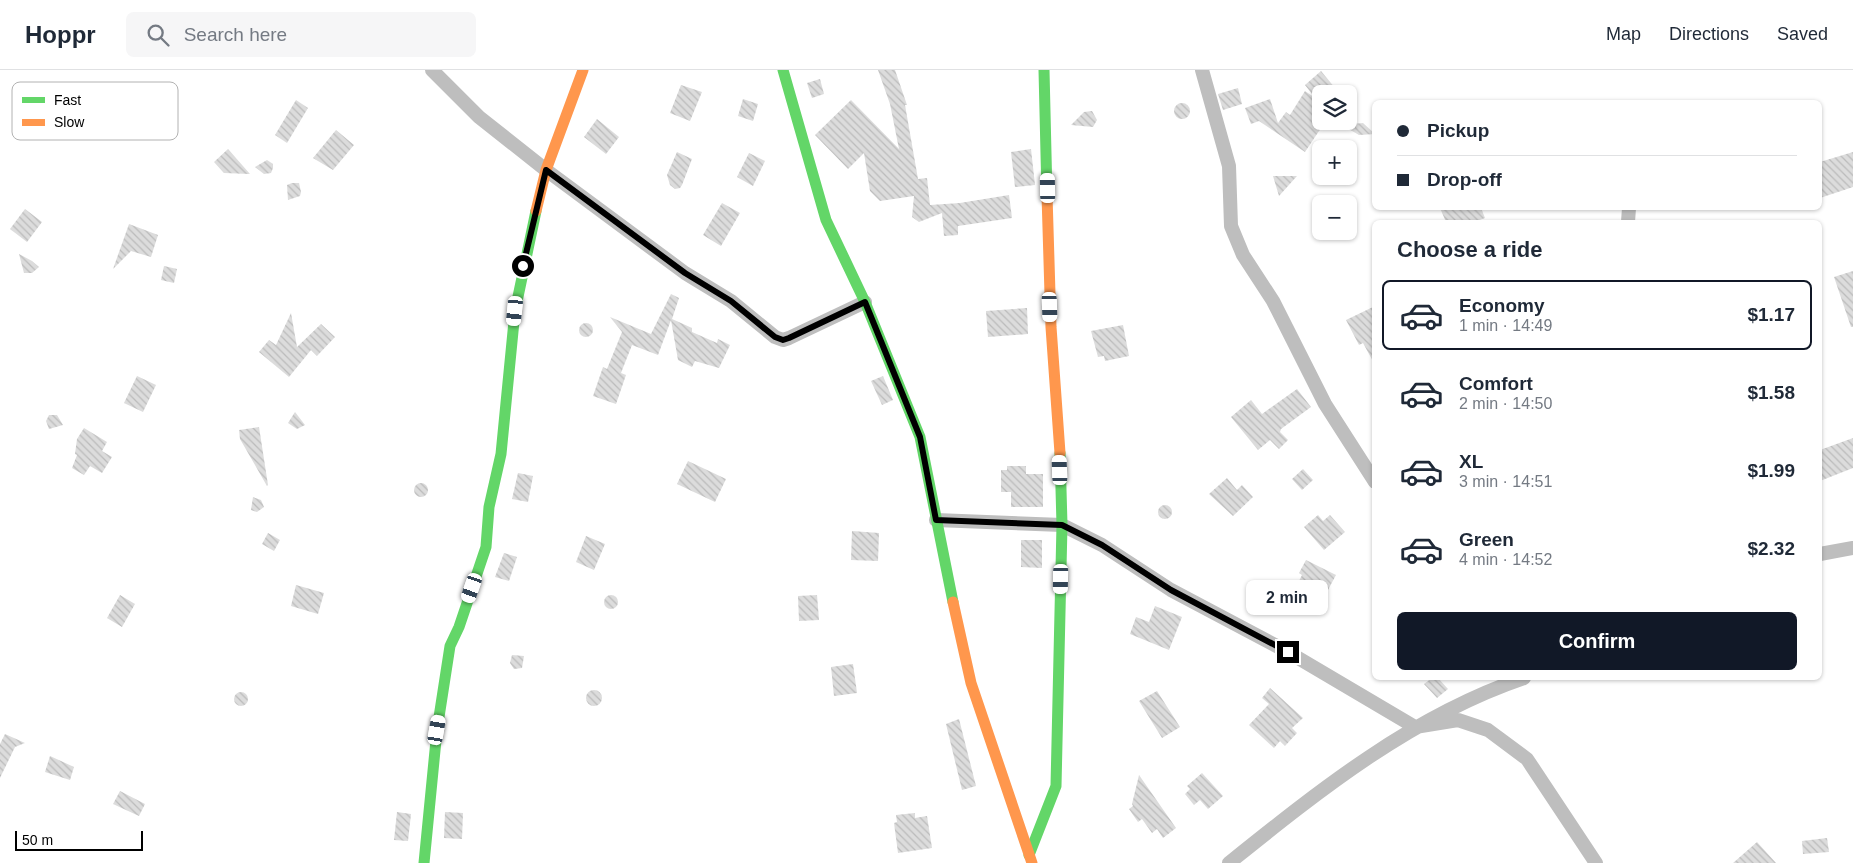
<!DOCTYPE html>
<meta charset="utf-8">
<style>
body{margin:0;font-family:Helvetica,sans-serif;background:#f6f6f7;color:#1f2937;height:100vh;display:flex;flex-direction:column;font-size:19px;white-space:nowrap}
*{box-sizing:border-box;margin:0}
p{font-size:16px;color:#747a83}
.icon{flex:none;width:28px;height:28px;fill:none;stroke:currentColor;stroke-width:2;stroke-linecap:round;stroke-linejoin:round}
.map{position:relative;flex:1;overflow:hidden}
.panel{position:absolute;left:1372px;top:150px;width:450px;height:460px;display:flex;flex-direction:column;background:#fff;border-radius:8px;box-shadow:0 1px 4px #0004}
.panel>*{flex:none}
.top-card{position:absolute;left:1372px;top:30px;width:450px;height:110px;border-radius:8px;box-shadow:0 1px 4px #0004;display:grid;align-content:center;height:110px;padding:0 25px;background:#fff}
.tools{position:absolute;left:1312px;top:15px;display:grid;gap:10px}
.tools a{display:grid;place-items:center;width:45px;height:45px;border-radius:8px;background:#fff;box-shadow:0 1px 4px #0004;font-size:25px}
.scale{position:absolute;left:15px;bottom:12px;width:128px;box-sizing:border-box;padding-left:5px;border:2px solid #000;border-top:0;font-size:14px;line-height:18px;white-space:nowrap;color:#000;-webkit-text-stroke:4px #fff;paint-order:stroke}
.end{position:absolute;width:22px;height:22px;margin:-11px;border:6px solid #000;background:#fff;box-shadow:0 0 0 2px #fff}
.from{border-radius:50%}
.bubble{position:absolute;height:35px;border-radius:8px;background:#fff;box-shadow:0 1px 4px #0004;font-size:16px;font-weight:800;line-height:35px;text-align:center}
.car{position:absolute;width:15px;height:30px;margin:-15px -8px;border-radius:6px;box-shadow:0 0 4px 1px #0007;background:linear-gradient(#fff 24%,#345 0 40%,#fff 0 76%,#345 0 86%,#fff 0)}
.top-card b{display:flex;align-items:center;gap:18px;height:48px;font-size:19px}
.top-card b+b{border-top:1px solid #e0e1e3}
.top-card i{width:12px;height:12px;background:#1f2937}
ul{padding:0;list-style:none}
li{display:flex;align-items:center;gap:15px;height:70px;margin:0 10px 8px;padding:0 15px;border:2px solid transparent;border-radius:8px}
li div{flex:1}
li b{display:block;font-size:19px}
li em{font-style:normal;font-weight:800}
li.current{border-color:#111827}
li>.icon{width:45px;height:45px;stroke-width:1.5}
h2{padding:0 25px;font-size:22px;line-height:60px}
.action{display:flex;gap:10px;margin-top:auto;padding:10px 25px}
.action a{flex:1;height:58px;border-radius:8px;background:#111827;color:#fff;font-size:20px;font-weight:800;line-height:58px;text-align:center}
header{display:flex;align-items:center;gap:30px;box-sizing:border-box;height:70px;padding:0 25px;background:#fff;border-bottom:1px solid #e0e1e3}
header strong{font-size:24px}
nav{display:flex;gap:28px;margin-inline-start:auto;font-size:18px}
.search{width:350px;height:45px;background:#f6f6f7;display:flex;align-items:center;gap:12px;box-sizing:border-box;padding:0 18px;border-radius:8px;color:#747a83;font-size:19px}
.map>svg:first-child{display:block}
.building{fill:url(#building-back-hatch)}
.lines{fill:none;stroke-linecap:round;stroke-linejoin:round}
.street{stroke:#bebebe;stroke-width:14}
.fast{stroke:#63d668;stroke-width:11}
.slow{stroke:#ff974d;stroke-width:11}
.route{stroke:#000;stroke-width:6}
.key{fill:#fff;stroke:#b2b2b2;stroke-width:1}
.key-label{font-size:14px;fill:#000}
</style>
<header>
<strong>Hoppr</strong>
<div class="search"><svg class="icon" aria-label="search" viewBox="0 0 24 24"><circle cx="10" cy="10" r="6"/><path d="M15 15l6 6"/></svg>Search here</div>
<nav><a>Map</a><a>Directions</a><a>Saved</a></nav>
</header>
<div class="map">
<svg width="1853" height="793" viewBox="0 0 1853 793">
<defs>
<pattern id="building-back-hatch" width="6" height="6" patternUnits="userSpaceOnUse" patternTransform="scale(1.25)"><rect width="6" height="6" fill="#dcdcdc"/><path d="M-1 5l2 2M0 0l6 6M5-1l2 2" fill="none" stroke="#bbb"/></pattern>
</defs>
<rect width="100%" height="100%" fill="#fff"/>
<!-- building -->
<path class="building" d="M 878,0 L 895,0 L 907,35 L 905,35 L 918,109 L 927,108 L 930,135 L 960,133 L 1009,125 L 1012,148 L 958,156 L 958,165 L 944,166 L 942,143 L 919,152 L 912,147 L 914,126 L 880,131 L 870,121 L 864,83 L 848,99 L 815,65 L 851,30 L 899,79 L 890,34 Z
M 1321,1 L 1340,24 L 1312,24 L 1305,15 Z
M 820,9 L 824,24 L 812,28 L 807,13 Z
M 681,15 L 702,22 L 690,51 L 670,43 Z
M 1238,18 L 1242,34 L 1223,40 L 1218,24 Z
M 1305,21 L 1321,32 L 1321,58 L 1305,82 L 1259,51 L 1251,54 L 1245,38 L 1270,29 L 1278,53 L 1286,42 L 1290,45 Z
M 743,29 L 758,34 L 753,51 L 738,46 Z
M 296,30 L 308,38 L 287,73 L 275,65 Z
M1174 41a8 8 0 1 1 16 0a8 8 0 1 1-16 0Z
M 1092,41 L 1097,50 L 1093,57 L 1071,55 L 1084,42 Z
M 597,49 L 619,67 L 606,84 L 584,67 Z
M 1363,53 L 1375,64 L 1359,65 L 1342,55 Z
M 336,60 L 354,75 L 333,100 L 313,88 Z
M 228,79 L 250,104 L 224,103 L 214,92 Z
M 1031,79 L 1035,115 L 1015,117 L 1011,82 Z
M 677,82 L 692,89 L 682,115 L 680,118 L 675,119 L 670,115 L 667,105 Z
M 1853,82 L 1853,117 L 1820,128 L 1820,92 Z
M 749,83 L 765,91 L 753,116 L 737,107 Z
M 267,90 L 273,94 L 273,98 L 271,103 L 264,104 L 255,97 Z
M 1273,106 L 1297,106 L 1279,126 Z
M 292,113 L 299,113 L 301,122 L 300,126 L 288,130 L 287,115 Z
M 722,133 L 740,143 L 721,176 L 703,165 Z
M 1440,138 L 1481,138 L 1485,148 L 1474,152 L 1446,152 Z
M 25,139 L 42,152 L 27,172 L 10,159 Z
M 129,154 L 158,165 L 151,187 L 131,181 L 113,199 Z
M 19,184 L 32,191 L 39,197 L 32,203 L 24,203 Z
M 164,196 L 177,199 L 174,213 L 161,210 Z
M 1853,201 L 1853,257 L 1851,257 L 1834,207 Z
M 671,224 L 679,228 L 672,249 L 692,258 L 692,262 L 717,273 L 718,269 L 730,275 L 719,298 L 695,291 L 692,297 L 678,290 L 671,250 L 658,285 L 632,275 L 621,303 L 626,305 L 616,334 L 593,326 L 603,297 L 607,299 L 622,262 L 610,247 L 651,264 Z
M 1375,236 L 1375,295 L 1363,273 L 1359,275 L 1346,250 Z
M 1027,238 L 1028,264 L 988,267 L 986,241 Z
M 291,243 L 297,277 L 321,254 L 335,267 L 317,286 L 311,280 L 289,307 L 259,282 L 269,270 L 276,275 Z
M579 260a7 7 0 1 1 14 0a7 7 0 1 1-14 0Z
M 1123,255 L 1129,286 L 1105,291 L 1104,286 L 1098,287 L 1091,261 Z
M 137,306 L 156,315 L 143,342 L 124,333 Z
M 883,306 L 893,330 L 882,335 L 871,311 Z
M 1297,319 L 1311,337 L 1281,359 L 1280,362 L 1288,370 L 1279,379 L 1270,370 L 1258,380 L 1231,347 L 1251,330 L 1262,344 Z
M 295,342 L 305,355 L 297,359 L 288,353 Z
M 49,345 L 57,345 L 63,355 L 49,359 L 46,351 Z
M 259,357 L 268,415 L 267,416 L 240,369 L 239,360 Z
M 84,358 L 107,372 L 102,381 L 112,387 L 102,403 L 90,396 L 84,405 L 72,398 L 77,385 L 75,384 L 77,369 Z
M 1853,368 L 1853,398 L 1820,411 L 1820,380 Z
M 688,391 L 726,409 L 715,432 L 677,414 Z
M 1007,396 L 1026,396 L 1026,404 L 1043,404 L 1043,437 L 1011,437 L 1011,422 L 1001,422 L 1001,400 L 1007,400 Z
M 1303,399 L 1313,410 L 1302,420 L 1292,409 Z
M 518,403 L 533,406 L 528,432 L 512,429 Z
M 1227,408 L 1237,420 L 1242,415 L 1253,427 L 1233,446 L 1209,424 Z
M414 420a7 7 0 1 1 14 0a7 7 0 1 1-14 0Z
M 253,427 L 261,430 L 264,437 L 257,442 L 251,440 Z
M1158 442a7 7 0 1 1 14 0a7 7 0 1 1-14 0Z
M 1318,445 L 1323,451 L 1330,445 L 1345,462 L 1324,480 L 1304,457 Z
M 852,461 L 879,463 L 878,491 L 851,490 Z
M 268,463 L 280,470 L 274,481 L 262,474 Z
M 586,466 L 605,474 L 594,500 L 576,492 Z
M 1021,470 L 1042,470 L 1042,498 L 1021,497 Z
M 504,483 L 517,487 L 509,511 L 495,507 Z
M 1306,490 L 1336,505 L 1321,533 L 1300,522 L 1303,516 L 1298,513 L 1302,505 L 1299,503 Z
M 296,515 L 324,523 L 318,544 L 291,536 Z
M604 532a7 7 0 1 1 14 0a7 7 0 1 1-14 0Z
M 120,525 L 135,534 L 122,557 L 107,548 Z
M 817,525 L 819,550 L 799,551 L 798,526 Z
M 1155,536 L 1182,547 L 1169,580 L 1130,564 L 1136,547 L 1149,552 Z
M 512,585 L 524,586 L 522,598 L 514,599 L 510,593 Z
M 853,594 L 857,623 L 834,626 L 831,597 Z
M 1432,608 L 1438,608 L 1448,619 L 1437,628 L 1424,614 Z
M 1270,618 L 1303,648 L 1292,658 L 1297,663 L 1285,676 L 1280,671 L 1274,678 L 1249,655 L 1269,634 L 1262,628 Z
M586 628a8 8 0 1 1 16 0a8 8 0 1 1-16 0Z
M 1157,621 L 1180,657 L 1162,668 L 1139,631 Z
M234 629a7 7 0 1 1 14 0a7 7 0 1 1-14 0Z
M 959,649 L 976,716 L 962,720 L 946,654 Z
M 5,664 L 25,673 L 15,677 L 0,708 L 0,674 Z
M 50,686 L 74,697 L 70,710 L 45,702 Z
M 1202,703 L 1223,726 L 1208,739 L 1200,730 L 1194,735 L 1185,724 L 1190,719 L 1187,716 Z
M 1139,705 L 1176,758 L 1163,768 L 1157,759 L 1152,763 L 1142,749 L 1138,752 L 1129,739 L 1133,736 L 1132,734 Z
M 120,721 L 145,734 L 139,746 L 113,734 Z
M 397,742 L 411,744 L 408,771 L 394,770 Z
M 445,742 L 463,743 L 462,769 L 444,768 Z
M 915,743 L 915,748 L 927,746 L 932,778 L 898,783 L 894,753 L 897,752 L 896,745 Z
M 1827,768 L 1829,782 L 1803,784 L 1802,771 Z
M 1757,772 L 1776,793 L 1733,793 Z"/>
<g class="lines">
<!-- street -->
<path class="street" d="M 432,0 L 479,47 L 546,100 L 685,203 L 731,231 L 775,267 L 783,270 L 789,268 L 865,232
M 1202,0 L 1229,96 L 1231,156 L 1243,185 L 1273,231 L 1325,334 L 1375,412
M 1628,152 L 1629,138
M 936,450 L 1062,455 L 1102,475 L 1171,520 L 1288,582 L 1415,657 L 1458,650 L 1488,660 L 1527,689 L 1596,793
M 1820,484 L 1853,478
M 1229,793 C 1320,720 1412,646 1524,608"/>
<!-- fast -->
<path class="fast" d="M 783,0 L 826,150 L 865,232 L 920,367 L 953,532
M 1044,0 L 1047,125
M 1029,785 L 1056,716 L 1062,455 L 1060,383
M 424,793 L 437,660 L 450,576 L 459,557 L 486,477 L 489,437 L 501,384 L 515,241 L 536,141"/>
<!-- slow -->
<path class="slow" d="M 1047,125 L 1051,257 L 1060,383
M 536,141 L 546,100 L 583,0
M 953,532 L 971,613 L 1032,793"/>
</g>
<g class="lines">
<!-- route -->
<path class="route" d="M 523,196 L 546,100 L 685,203 L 731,231 L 775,267 L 783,270 L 789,268 L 865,232 L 920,367 L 936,450 L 1062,455 L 1102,475 L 1171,520 L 1288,582"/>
</g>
<!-- legend -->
<rect x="12" y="12" width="166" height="58" rx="8" class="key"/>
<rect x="22" y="27" width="23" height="6" fill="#63d668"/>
<rect x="22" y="49" width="23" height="7" fill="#ff974d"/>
<g class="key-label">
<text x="54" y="35">Fast</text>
<text x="54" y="57">Slow</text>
</g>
</svg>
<div class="tools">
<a><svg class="icon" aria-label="layers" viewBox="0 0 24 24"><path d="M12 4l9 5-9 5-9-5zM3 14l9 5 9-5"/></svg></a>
<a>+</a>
<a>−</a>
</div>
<div class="scale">50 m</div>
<i class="end from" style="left:523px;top:196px"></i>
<i class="end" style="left:1288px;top:582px"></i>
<div class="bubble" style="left:1246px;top:510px;width:82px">2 min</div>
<i class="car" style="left:1048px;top:118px;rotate:359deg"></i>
<i class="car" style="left:1050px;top:237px;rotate:178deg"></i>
<i class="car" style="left:515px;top:241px;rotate:186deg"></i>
<i class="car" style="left:1060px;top:400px;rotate:358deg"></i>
<i class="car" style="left:1061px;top:509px;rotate:181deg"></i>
<i class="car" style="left:472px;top:518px;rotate:199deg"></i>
<i class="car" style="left:437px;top:660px;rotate:10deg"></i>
<div class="top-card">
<b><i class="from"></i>Pickup</b>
<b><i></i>Drop-off</b>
</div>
<section class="panel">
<h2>Choose a ride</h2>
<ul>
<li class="current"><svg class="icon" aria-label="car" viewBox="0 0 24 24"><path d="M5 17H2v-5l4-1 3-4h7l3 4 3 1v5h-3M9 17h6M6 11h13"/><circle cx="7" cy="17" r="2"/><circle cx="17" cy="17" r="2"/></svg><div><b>Economy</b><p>1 min · 14:49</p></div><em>$1.17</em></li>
<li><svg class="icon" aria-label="car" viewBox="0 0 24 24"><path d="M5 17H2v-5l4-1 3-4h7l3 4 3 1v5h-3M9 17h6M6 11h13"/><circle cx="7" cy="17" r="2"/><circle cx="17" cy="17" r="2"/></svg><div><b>Comfort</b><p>2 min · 14:50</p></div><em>$1.58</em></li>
<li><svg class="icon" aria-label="car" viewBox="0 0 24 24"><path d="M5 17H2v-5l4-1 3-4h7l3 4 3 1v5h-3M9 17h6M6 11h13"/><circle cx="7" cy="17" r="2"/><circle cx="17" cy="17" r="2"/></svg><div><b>XL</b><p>3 min · 14:51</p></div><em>$1.99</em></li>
<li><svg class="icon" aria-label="car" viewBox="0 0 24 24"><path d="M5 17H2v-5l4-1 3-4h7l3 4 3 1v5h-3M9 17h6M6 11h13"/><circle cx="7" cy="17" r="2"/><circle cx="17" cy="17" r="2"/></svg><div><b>Green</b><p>4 min · 14:52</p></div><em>$2.32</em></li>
</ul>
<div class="action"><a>Confirm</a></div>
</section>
</div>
